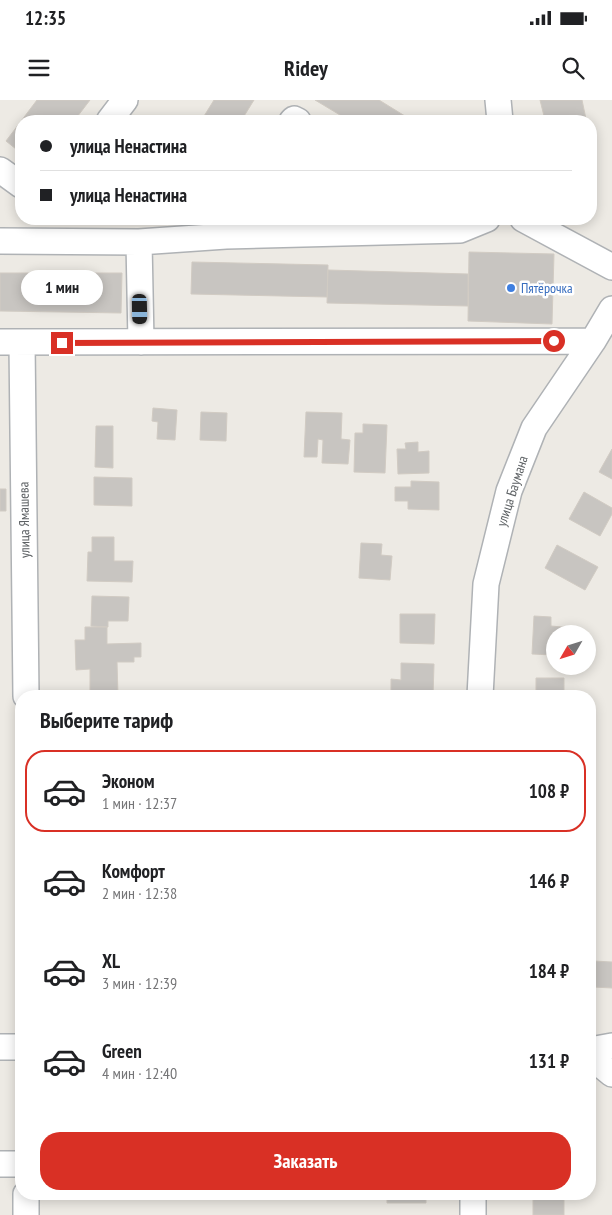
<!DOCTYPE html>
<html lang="ru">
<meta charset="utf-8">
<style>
body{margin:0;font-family:"PT Sans Narrow",sans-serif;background:#f2f2f2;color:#202124;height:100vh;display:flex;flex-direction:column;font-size:19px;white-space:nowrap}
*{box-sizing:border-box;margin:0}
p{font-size:16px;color:#757577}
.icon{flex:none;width:28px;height:28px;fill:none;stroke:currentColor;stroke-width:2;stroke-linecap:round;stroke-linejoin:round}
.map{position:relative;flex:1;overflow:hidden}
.details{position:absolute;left:15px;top:590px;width:581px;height:510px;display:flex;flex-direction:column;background:#fff;border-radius:20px;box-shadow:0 2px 12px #0003}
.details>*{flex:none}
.guide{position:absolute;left:15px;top:15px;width:582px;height:110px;border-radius:20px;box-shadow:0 2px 12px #0003;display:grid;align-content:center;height:110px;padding:0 25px;background:#fff}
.needle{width:32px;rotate:231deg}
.buttons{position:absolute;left:546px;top:525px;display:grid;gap:10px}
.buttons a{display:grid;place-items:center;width:50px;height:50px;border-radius:50%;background:#fff;box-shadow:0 2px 12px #0003;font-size:25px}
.end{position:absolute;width:22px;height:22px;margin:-11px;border:6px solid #d93025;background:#fff;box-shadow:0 0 0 2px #fff}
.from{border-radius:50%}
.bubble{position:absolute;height:35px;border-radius:18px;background:#fff;box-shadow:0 2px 12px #0003;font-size:16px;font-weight:700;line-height:35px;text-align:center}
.car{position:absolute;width:15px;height:30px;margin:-15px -8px;border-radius:6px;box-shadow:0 0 4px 1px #0007;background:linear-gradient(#222 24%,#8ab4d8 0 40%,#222 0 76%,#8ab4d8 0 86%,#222 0)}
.guide b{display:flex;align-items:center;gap:18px;height:48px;font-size:19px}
.guide b+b{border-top:1px solid #e0e0e0}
.guide i{width:12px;height:12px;background:#202124}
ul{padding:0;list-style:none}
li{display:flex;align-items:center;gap:15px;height:82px;margin:0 10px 8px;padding:0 15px;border:2px solid transparent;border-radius:20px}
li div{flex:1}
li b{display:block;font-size:19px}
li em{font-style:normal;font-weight:700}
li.on{border-color:#d93025}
li>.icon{width:45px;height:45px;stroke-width:1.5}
h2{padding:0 25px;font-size:22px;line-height:60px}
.action{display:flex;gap:10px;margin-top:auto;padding:10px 25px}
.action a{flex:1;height:58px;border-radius:20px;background:#d93025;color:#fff;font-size:20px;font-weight:700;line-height:58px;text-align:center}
.status{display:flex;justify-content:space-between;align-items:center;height:35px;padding:0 25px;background:#fff;direction:ltr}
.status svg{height:14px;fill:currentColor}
header{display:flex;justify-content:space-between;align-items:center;height:65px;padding:0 25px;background:#fff;font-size:22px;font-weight:700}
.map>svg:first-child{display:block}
.building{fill:#c8c5c1;stroke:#d1cbc3}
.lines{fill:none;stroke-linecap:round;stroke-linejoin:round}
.minor-casing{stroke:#afb2b5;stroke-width:28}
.minor{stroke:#fff;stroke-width:25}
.route{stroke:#d93025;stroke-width:6}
.shop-dot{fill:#3f7fe0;stroke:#fff;stroke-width:2}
.labels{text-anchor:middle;stroke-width:5;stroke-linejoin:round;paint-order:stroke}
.shop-label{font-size:14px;fill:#366cbe;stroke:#fff;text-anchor:start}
.street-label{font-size:14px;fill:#5c6063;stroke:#fff}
</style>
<div class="status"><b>12:35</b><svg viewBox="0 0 49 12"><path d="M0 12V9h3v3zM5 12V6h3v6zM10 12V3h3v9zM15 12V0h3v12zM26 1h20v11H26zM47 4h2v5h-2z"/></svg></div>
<header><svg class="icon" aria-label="menu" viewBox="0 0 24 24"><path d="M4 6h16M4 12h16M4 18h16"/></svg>Ridey<svg class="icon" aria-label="search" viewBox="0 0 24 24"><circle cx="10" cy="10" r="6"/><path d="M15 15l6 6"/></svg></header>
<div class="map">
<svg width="612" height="1115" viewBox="0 0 612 1115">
<rect width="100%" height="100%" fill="#edeae4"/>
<!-- building -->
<path class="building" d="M 37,0 L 90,0 L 74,21 L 21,21 L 21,53 L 6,41 Z
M 214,0 L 254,0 L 241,21 L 201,21 Z
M 315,0 L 379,0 L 413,21 L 350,21 Z
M 540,0 L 582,0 L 586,19 L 585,21 L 542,21 L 544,16 Z
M 469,152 L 554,154 L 552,224 L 468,221 Z
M 192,162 L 328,165 L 327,197 L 191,194 Z
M 328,170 L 468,174 L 468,206 L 327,203 Z
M 0,173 L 122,173 L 121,213 L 0,211 Z
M 153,308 L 177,310 L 175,340 L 157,339 L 158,322 L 152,321 Z
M 201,312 L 227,313 L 226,341 L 200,340 Z
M 306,312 L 342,313 L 341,339 L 350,340 L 348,364 L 322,363 L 323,340 L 318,339 L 317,357 L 304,357 Z
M 363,324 L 387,325 L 385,373 L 354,372 L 355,333 L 363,333 Z
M 96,326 L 113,326 L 113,368 L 95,367 Z
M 418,342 L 418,352 L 429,351 L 429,373 L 398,374 L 397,349 L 406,349 L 405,343 Z
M 612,349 L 612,379 L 599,372 Z
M 94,377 L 132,378 L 132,406 L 94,405 Z
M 411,381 L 439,382 L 439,410 L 408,409 L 408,401 L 395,401 L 395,387 L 411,387 Z
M 0,389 L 6,389 L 6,411 L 0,411 Z
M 584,392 L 612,408 L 612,414 L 600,436 L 569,419 Z
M 92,437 L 114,437 L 114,461 L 133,461 L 132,482 L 87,481 L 88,452 L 92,452 Z
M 361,443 L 382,444 L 381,455 L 392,456 L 390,480 L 359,478 Z
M 557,445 L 598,467 L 585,490 L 545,468 Z
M 92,496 L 129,497 L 128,521 L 108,521 L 108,527 L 91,526 Z
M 400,514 L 435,514 L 434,544 L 400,543 Z
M 534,516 L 551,517 L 551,526 L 573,528 L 573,534 L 555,534 L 553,555 L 532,554 Z
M 85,527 L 107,527 L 107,544 L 141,543 L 141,557 L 134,557 L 134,562 L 117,562 L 118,596 L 90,596 L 90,569 L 76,570 L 75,540 L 85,540 Z
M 401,563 L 434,564 L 433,596 L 391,596 L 391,579 L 401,580 Z
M 536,578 L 564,578 L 564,596 L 536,596 Z
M 594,861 L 612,862 L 612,888 L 593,887 Z
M 387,1094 L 426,1094 L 426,1103 L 387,1103 Z
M 533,1094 L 564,1094 L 564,1115 L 533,1115 Z"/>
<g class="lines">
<!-- minor casing -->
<g class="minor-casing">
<path id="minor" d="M 498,0 L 500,21
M 109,21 L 125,0
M 292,21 L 294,19 L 298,21
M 0,70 L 21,85
M 236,119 L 226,136 L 460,130 L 487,119
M 523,119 L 612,167
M 0,141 L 139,142
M 0,242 L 593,241
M 141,242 L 139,142 L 226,136
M 22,243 L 26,596
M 480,596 L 486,484 L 509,391 L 534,328 L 593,241 L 612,209
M 0,947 L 21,947
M 590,950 L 612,946
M 590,956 L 612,974
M 0,1064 L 21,1064
M 26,1115 L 26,1094
M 473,1115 L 473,1094"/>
</g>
<!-- minor -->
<use href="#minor" class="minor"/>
</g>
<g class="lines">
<!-- route -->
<path class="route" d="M 62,243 L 554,241"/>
</g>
<!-- markers -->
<circle class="shop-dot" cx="511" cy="188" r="5"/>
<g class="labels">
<!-- shop labels -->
<g class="shop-label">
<text x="521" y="193">Пятёрочка</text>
</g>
<!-- street labels -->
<g class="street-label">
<text transform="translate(512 391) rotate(-72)" y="5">улица Баумана</text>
<text transform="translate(24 420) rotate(-91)" y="5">улица Ямашева</text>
</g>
</g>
</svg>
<div class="buttons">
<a><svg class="needle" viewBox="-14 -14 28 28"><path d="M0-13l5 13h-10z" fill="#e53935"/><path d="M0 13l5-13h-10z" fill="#757577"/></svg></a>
</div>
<i class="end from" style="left:554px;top:241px"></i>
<i class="end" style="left:62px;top:243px"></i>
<div class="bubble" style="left:21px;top:170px;width:82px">1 мин</div>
<i class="car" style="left:140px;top:209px;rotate:179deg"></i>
<div class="guide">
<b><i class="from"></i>улица Ненастина</b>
<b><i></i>улица Ненастина</b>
</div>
<section class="details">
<h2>Выберите тариф</h2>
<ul>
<li class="on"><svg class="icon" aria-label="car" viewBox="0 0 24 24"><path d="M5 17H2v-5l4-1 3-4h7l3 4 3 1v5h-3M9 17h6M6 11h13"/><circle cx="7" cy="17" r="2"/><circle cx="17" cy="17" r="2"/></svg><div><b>Эконом</b><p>1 мин · 12:37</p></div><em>108 ₽</em></li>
<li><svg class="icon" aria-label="car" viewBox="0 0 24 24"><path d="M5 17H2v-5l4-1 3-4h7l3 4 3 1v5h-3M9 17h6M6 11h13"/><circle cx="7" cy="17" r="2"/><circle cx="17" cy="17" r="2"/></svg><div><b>Комфорт</b><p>2 мин · 12:38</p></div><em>146 ₽</em></li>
<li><svg class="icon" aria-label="car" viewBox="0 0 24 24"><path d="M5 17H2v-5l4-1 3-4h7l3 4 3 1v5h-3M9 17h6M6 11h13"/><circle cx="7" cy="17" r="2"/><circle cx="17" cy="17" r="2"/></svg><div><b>XL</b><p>3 мин · 12:39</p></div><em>184 ₽</em></li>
<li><svg class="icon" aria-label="car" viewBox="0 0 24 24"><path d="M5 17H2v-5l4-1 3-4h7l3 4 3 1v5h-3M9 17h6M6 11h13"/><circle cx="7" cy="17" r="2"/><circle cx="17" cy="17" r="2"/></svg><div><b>Green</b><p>4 мин · 12:40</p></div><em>131 ₽</em></li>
</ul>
<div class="action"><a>Заказать</a></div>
</section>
</div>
